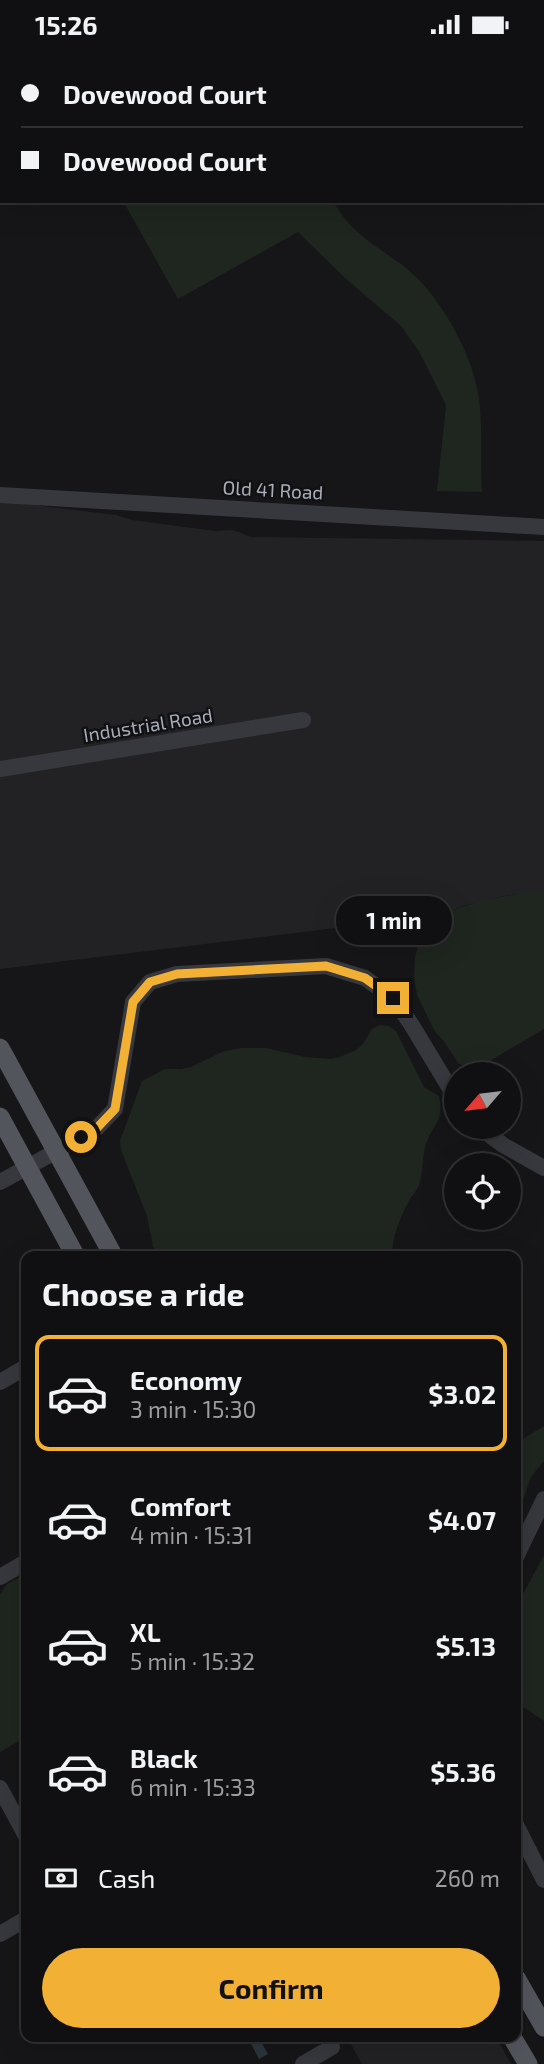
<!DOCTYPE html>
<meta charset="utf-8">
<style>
body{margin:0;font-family:"Exo 2",sans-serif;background:#1e1e20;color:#f1f3f6;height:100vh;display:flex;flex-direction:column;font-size:26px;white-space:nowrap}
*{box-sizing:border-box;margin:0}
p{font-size:23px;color:#9c9d9f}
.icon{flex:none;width:38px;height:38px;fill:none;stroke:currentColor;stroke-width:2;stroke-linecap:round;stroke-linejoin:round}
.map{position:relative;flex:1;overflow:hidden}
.drawer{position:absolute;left:21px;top:1202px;width:500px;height:791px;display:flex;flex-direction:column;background:#101012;border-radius:14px;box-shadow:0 7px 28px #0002,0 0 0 2px #303032}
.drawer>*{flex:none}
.top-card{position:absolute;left:0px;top:0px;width:544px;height:154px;box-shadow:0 7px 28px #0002,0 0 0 2px #303032;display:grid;align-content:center;height:154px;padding:0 21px;background:#101012}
.needle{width:46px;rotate:242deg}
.tools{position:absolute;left:444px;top:1013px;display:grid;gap:14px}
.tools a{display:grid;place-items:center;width:77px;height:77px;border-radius:50%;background:#101012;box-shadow:0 7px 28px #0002,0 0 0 2px #303032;font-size:35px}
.end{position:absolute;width:32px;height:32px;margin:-16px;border:9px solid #f2b134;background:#111;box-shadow:0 0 0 4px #111}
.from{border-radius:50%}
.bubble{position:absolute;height:49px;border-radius:24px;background:#101012;box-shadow:0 7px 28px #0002,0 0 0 2px #303032;font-size:23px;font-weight:700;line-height:49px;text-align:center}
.top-card b{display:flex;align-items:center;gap:24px;height:66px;font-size:26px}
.top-card b+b{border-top:2px solid #303032}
.top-card i{width:18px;height:18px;background:#f1f3f6}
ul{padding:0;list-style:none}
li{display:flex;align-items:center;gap:21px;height:116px;margin:0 14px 10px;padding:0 7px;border:4px solid transparent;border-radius:14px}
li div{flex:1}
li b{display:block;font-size:26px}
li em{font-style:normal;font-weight:700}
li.current{border-color:#f2b134}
li>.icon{width:63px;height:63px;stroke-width:1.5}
h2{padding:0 21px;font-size:32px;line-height:84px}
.pay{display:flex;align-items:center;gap:18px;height:77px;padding:0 21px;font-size:26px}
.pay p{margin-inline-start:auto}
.primary-button{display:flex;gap:14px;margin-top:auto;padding:14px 21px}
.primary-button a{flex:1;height:80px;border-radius:42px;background:#f2b134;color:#111;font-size:28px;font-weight:700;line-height:80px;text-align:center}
.status{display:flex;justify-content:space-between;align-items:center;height:49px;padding:0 35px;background:#101012;direction:ltr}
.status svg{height:19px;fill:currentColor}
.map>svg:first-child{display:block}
.built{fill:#222225}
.green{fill:#1e261f}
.water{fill:#2c353c}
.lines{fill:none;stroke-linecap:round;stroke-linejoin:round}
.minor{stroke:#37383d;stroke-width:16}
.major{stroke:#53555c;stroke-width:19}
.route{stroke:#f2b134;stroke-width:9}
.labels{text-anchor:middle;stroke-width:5;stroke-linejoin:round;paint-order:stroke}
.street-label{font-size:19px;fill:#a8adb8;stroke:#111113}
</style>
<div class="status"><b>15:26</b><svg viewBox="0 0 49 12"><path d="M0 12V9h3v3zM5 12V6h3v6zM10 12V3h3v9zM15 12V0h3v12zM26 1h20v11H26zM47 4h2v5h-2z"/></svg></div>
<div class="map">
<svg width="544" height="2015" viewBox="0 0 544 2015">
<rect width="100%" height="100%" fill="#161618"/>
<!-- built -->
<path class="built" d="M 0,452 L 116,466 L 132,471 L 215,482 L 233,481 L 251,488 L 544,492 L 544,845 L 517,845 L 499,848 L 463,857 L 442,866 L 0,920 Z
M 347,1988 L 496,1988 L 511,2015 L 362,2015 Z"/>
<!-- green -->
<path class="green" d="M 38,0 L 292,0 L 291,2 L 39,2 Z
M 123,152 L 333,152 C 355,192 387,200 416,228 C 445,256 475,311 479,351 C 483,381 480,413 482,443 L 437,442 L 446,356 L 420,304 L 401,277 L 345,229 L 298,183 L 178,250 Z
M 517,845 L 544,845 L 544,980 L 483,1016 L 474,1019 L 466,1018 L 458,1014 L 443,991 L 435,983 L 417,946 L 414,927 L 415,909 L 423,875 L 430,869 L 480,852 Z
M 379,976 L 388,977 L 396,982 L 424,1038 L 439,1047 C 445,1073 431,1077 425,1098 C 422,1110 423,1125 419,1136 C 417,1141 413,1146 410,1150 C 402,1164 390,1192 393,1207 L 159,1207 L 153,1197 L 147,1167 L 121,1101 L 120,1092 L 142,1032 L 165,1020 L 182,1020 L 191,1018 L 222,1003 L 240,999 L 266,999 L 305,1008 L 331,1010 L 340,1008 L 356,1001 L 363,995 L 372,980 Z
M 516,1355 C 523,1368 525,1381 518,1393 L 544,1377 L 544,1412 L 531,1428 L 522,1454 L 516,1457 Z
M 544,1506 L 544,1672 L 516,1653 L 516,1558 Z
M 26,1525 L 26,1688 L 0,1703 L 0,1545 L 7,1535 Z"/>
<!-- water -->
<path class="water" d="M 258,1988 L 268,2005 L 259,2010 L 250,1993 Z"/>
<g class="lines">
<!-- minor -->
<path class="minor" d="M 467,0 L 468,2
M 542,137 L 544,140
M 0,446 L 544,478
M 0,720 L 303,671
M 479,1078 L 503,1096 L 544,1119
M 0,1133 L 95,1081 L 115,1060 L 133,953 L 150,933 L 177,925 L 326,917 L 365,929 L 393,949 L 411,975 L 457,1051
M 0,1333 L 26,1318
M 516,1508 L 544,1450
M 0,1528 L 26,1513
M 0,1739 L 26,1787
M 516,1776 L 544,1831
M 0,1885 L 26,1870
M 303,2015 L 332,1998 L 326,1988"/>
<!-- major -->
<path class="major" d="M 0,999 L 114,1208
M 0,1068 L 76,1208
M 516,1929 L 544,1978
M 512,1988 L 528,2015"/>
</g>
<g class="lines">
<!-- route -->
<path class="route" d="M 81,1088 L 95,1081 L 115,1060 L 133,953 L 150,933 L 177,925 L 326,917 L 365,929 L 393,949"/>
</g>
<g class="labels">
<!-- street labels -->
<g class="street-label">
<text transform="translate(273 441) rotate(3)" y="7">Old 41 Road</text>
<text transform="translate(148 676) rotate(-9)" y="7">Industrial Road</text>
</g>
</g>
</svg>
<div class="tools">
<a><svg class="needle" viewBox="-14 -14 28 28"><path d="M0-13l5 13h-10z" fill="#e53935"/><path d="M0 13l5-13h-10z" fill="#9c9d9f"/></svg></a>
<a><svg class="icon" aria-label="locate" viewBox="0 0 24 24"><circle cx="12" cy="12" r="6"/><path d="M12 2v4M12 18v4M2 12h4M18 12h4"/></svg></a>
</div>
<i class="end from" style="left:81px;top:1088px"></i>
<i class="end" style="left:393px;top:949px"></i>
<div class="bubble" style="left:336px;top:847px;width:116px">1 min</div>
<div class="top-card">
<b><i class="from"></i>Dovewood Court</b>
<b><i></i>Dovewood Court</b>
</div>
<section class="drawer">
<h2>Choose a ride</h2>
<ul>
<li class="current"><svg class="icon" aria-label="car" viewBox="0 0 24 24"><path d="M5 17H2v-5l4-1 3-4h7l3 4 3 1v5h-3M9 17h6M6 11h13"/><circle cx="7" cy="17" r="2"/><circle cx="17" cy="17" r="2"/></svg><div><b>Economy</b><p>3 min · 15:30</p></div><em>$3.02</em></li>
<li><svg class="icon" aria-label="car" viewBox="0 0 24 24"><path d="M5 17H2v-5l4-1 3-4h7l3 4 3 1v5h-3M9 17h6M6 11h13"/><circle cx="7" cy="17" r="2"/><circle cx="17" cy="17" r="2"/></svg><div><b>Comfort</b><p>4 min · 15:31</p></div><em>$4.07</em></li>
<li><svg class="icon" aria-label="car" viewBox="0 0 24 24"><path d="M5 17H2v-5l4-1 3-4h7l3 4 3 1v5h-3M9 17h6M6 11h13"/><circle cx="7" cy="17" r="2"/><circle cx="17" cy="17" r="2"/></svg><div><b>XL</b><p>5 min · 15:32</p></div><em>$5.13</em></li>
<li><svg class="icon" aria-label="car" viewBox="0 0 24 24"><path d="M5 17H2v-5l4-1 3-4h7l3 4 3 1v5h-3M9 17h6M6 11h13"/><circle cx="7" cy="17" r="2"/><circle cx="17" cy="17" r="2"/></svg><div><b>Black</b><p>6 min · 15:33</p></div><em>$5.36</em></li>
</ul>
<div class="pay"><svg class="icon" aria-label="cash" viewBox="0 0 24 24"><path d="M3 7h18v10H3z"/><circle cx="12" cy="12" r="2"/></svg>Cash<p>260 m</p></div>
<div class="primary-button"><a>Confirm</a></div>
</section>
</div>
